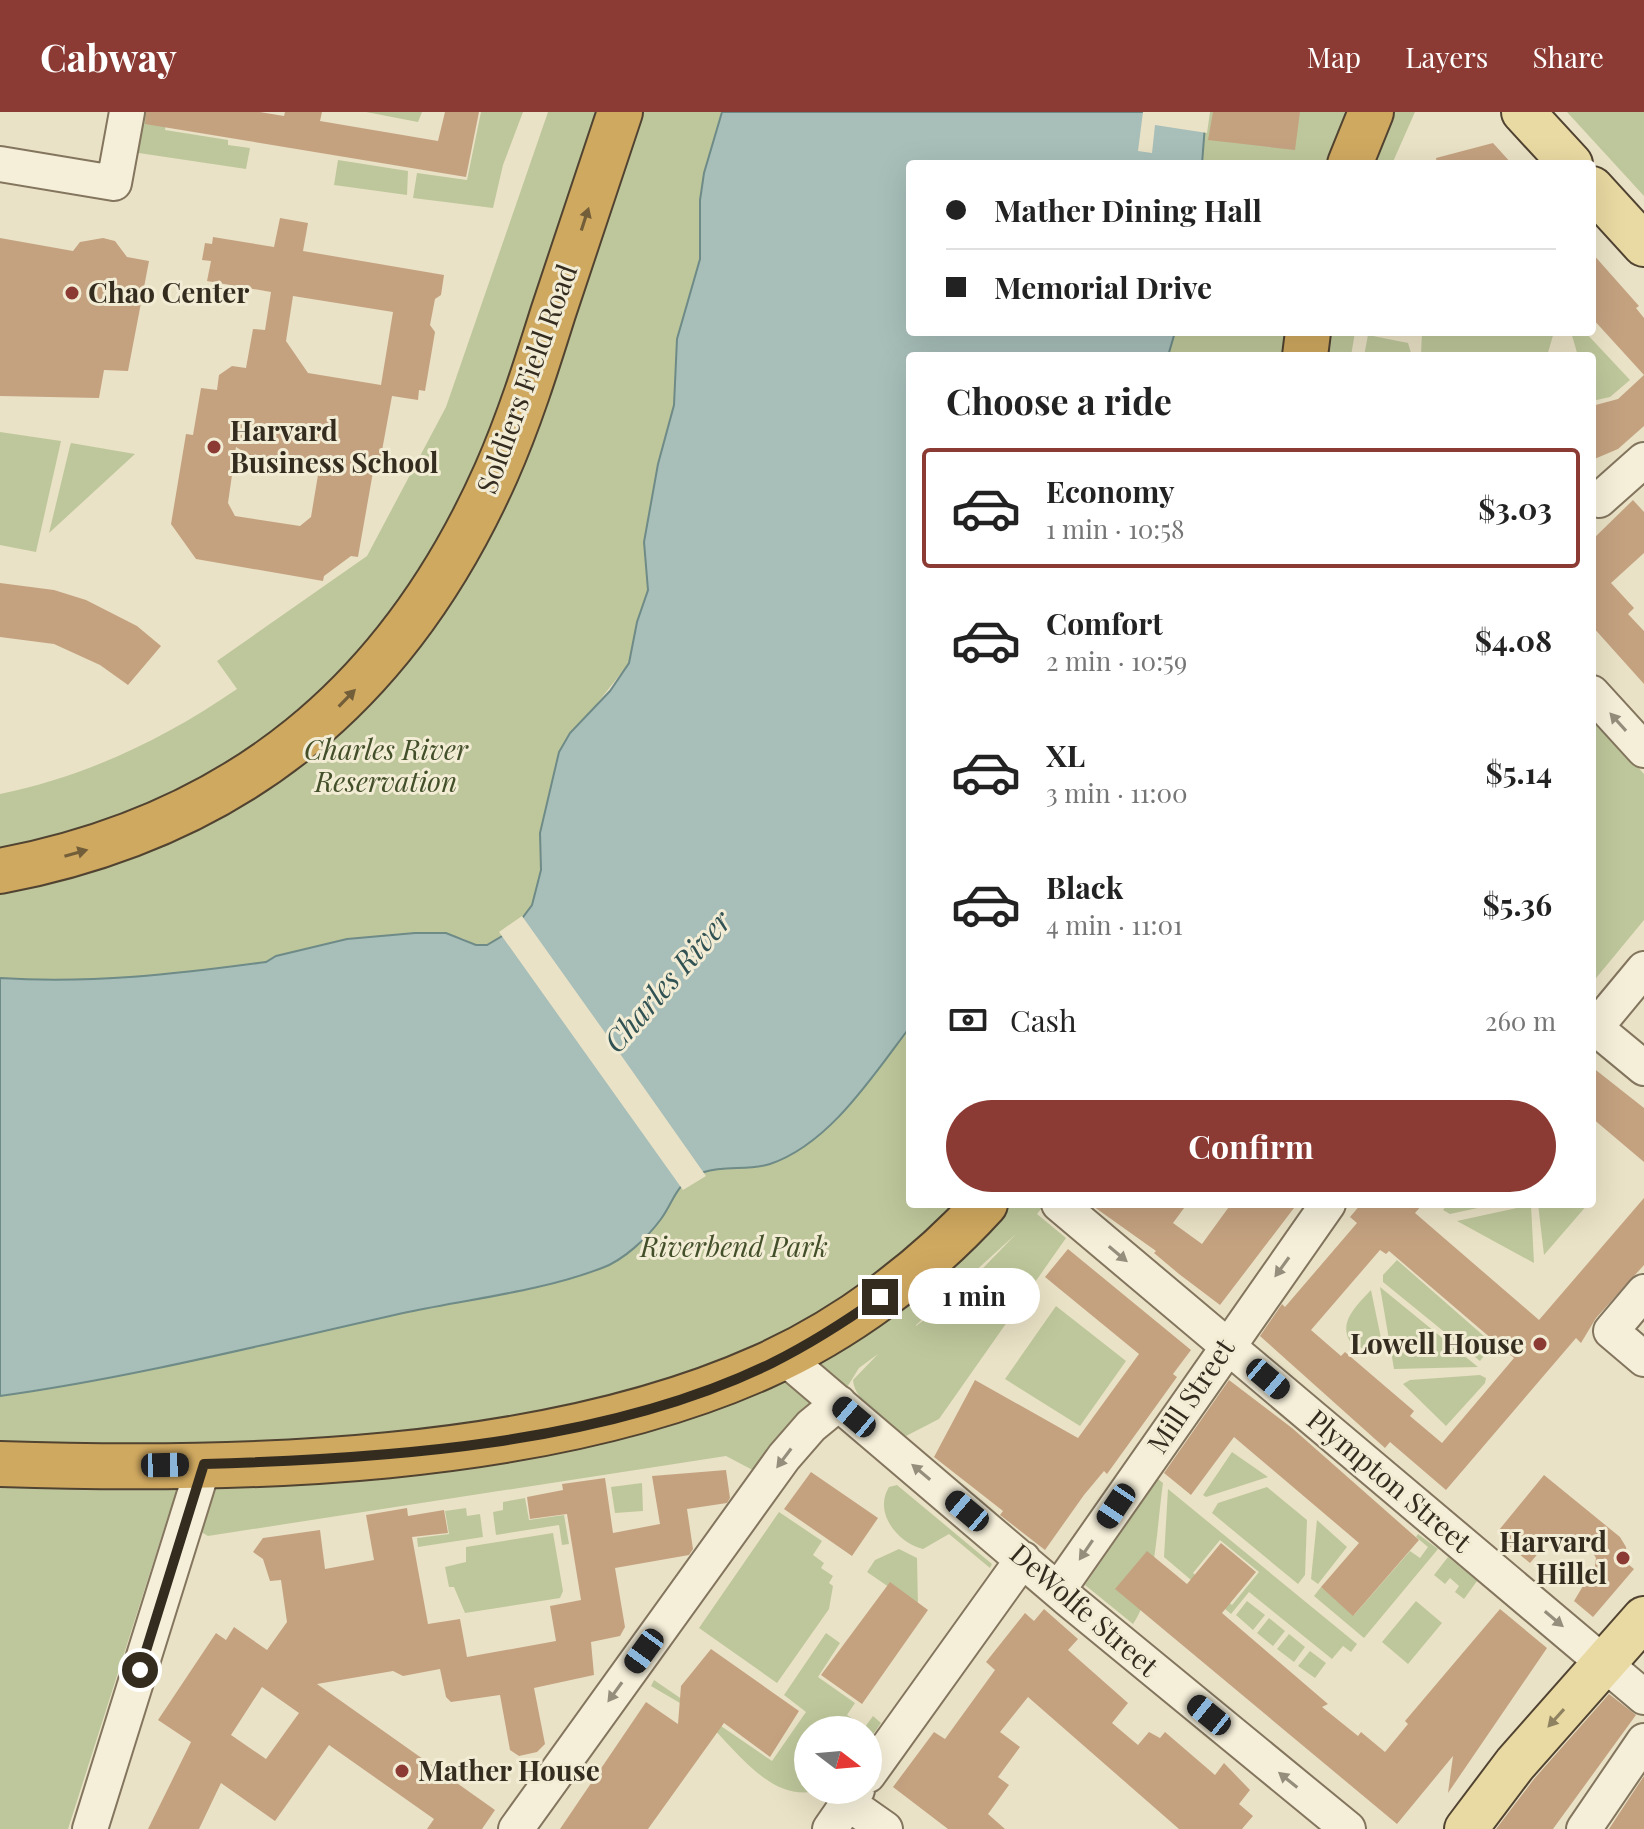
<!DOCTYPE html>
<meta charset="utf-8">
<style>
body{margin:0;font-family:"Playfair Display",serif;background:#f2f2f2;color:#222;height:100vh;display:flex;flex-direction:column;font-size:30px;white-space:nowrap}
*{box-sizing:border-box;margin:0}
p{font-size:26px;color:#767676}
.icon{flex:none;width:44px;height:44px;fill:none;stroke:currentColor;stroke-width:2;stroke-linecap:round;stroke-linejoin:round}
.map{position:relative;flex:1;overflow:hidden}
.side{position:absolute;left:906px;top:240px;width:690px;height:856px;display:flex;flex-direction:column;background:#fff;border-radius:8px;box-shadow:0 8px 32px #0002}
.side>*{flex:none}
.banner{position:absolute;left:906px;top:48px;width:690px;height:176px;border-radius:8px;box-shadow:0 8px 32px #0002;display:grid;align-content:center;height:176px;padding:0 40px;background:#fff}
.needle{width:52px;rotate:106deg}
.tools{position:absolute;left:794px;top:1604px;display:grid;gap:16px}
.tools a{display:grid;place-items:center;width:88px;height:88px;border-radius:50%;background:#fff;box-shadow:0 8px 32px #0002;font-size:40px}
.end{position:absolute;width:36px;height:36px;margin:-18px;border:10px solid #352c20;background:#fff;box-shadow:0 0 0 4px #fff}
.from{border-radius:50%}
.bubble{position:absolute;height:56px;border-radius:28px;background:#fff;box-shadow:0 8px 32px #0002;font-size:26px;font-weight:700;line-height:56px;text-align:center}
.car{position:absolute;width:24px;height:48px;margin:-24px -12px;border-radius:10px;box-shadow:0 0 6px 2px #0007;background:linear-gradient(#222 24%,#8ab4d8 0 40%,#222 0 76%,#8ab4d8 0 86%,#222 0)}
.banner b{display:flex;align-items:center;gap:28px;height:76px;font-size:30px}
.banner b+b{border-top:2px solid #e0e0e0}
.banner i{width:20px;height:20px;background:#222}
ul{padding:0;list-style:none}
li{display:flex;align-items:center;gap:24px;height:120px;margin:0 16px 12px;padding:0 24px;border:4px solid transparent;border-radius:8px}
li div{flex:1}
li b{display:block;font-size:30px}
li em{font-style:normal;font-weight:700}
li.selected{border-color:#8c3b34}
li>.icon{width:72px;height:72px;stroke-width:1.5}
h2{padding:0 40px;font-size:36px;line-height:96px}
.pay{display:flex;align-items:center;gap:20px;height:88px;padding:0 40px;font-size:30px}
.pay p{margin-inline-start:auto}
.primary-button{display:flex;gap:16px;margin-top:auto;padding:16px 40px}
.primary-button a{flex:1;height:92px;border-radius:48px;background:#8c3b34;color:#fff;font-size:32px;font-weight:700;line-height:92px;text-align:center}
header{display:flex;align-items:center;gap:48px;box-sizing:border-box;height:112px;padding:0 40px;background:#8c3b34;color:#fff}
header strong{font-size:38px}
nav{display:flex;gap:44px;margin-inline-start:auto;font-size:28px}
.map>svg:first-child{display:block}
.green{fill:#bec79b;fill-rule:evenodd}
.water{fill:#a7beb9;stroke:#6f8b87;stroke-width:2}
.pier{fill:#eae2c6}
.building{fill:#c4a280;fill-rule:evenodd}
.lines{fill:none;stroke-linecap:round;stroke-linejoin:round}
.minor-casing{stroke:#83755e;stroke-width:38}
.major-casing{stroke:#514331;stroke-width:46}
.highway-casing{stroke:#514331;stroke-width:48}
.minor{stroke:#f5efd9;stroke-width:34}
.major{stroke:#e9d9a2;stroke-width:42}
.highway{stroke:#d0a960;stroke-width:44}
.oneway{fill:#735e3a}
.oneway2{fill:#958e7c}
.oneway3{fill:#8f8261}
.route{stroke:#352c20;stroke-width:10}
.poi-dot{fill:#8c3b34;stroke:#f2ecd5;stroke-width:3}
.labels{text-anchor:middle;stroke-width:6;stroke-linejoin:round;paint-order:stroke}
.poi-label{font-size:28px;font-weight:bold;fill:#352c20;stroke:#f2ecd5;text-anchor:start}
.street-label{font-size:28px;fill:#352c20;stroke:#f2ecd5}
.park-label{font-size:28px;font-style:italic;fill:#424f29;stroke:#f2ecd5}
.water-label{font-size:30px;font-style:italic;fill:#315253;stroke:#f2ecd5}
</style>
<header>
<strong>Cabway</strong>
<nav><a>Map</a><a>Layers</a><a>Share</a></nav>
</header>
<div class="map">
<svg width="1644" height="1717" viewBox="0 0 1644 1717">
<rect width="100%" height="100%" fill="#eae2c6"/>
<!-- green -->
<path class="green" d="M 139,0 L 168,0 L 165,18 L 228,28 L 228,33 L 250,36 L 246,57 L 132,40 Z
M 366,0 L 422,0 L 418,10 Z
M 481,0 L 523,0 L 503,53 L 493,96 L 413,86 L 417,61 L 467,68 Z
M 548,0 L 722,0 L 704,61 L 700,88 L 700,147 L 677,227 L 674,293 L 658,352 L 644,430 L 648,478 L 637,510 L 629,551 L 559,640 L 540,721 L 541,758 L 532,793 L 514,817 L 487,833 L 476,833 L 462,826 L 415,821 L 347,828 L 276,844 L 266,850 C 178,862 90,872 0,866 L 0,682 C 87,664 164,627 237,577 L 217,549 L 367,444 L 446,295 Z
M 1206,0 L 1415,0 L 1392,52 L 1202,52 Z
M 1567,0 L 1644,0 L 1644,84 Z
M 338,48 L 408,59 L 407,83 L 334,73 Z
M 1175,220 L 1355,220 L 1351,244 L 1168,244 Z
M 1422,220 L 1554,220 L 1547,244 L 1421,244 Z
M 1571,220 L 1585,220 L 1630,268 L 1610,285 L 1592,289 L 1592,244 L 1578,244 Z
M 1368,223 L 1408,231 L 1412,244 L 1364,244 Z
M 0,320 L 61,329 L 36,440 L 0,433 Z
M 71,331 L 135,342 L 49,421 L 70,334 Z
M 1592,605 L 1644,662 L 1644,808 L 1592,871 Z
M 910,915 L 910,1092 L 1045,1092 L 1037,1102 L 1066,1126 L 939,1307 L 906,1324 C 890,1311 854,1290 853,1268 L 878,1242 L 859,1256 L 785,1375 L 726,1344 L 208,1424 L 169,1401 L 68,1717 L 0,1717 L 0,1284 C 137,1265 273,1230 408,1200 C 473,1186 539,1180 602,1156 C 624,1148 647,1126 661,1107 C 676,1086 675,1070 704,1060 C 725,1053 749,1059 770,1052 C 830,1032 874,962 910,915 ZM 1016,1122 L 957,1183 L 916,1214 L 916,1213 Z
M 1448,1092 L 1496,1092 L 1450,1102 L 1443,1098 Z
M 1538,1092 L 1588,1092 L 1544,1143 Z
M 1531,1093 L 1534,1151 L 1457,1109 Z
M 1397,1148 L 1493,1232 L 1480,1249 L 1383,1170 L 1383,1163 Z
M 1380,1175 L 1478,1255 L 1394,1257 Z
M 1371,1178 L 1383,1236 L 1373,1241 L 1352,1232 C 1336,1212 1357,1193 1371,1178 Z
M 1056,1194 L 1126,1249 L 1080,1314 L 1005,1267 Z
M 1480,1263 L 1486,1266 L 1485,1271 L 1446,1314 L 1403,1272 L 1410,1268 Z
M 1232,1340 L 1268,1365 L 1206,1385 L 1203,1383 Z
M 1158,1367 L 1163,1371 C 1157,1411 1156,1479 1133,1512 L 1085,1473 Z
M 642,1371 L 643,1399 L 615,1401 L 611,1375 Z
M 897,1373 L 992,1452 L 990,1456 L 949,1422 L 923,1437 C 898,1431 873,1401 889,1375 Z
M 1267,1375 L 1307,1408 L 1305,1463 L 1298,1472 L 1212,1401 L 1218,1391 Z
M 1168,1377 L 1357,1532 L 1351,1540 L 1343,1534 L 1332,1547 L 1249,1480 L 1231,1502 L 1164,1445 ZM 1220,1428 L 1259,1460 L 1232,1493 L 1193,1461 Z
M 525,1386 L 529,1408 L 564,1403 L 569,1432 L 562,1433 L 559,1413 L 496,1423 L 493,1400 L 503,1398 L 503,1390 Z
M 466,1396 L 467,1404 L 480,1402 L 483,1425 L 418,1435 L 417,1426 L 449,1422 L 445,1399 Z
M 779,1400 L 822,1429 L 813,1443 L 824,1451 L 821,1456 L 833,1464 L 829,1471 L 833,1474 L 829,1497 L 777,1571 L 699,1516 Z
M 1317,1408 L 1347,1435 L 1318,1472 L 1311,1467 Z
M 553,1421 L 563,1479 L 560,1486 L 465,1501 L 454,1475 L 449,1475 L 445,1455 L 466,1450 L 466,1435 Z
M 1418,1422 L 1438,1437 L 1364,1526 L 1314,1484 L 1321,1475 L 1354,1503 L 1410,1439 L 1420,1446 L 1428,1435 L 1416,1425 Z
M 899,1437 L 917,1446 L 918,1495 L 867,1460 L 875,1448 Z
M 1448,1445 L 1477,1469 L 1464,1487 L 1455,1480 L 1459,1474 L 1450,1466 L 1445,1472 L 1434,1463 Z
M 1247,1489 L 1265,1503 L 1253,1518 L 1236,1503 Z
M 1416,1489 L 1442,1511 L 1408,1552 L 1382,1530 Z
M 1269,1506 L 1285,1519 L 1273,1534 L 1257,1521 Z
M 826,1521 L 840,1531 L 818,1565 L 855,1591 L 847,1603 L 865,1615 L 873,1604 L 881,1611 L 868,1630 L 868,1618 L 808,1618 L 808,1678 L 821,1678 C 770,1693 737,1637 704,1608 C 688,1594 669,1585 651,1574 L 654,1568 L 772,1649 L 806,1600 L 784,1583 Z
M 1289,1522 L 1305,1535 L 1294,1550 L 1277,1537 Z
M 1310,1539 L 1326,1551 L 1315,1566 L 1298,1554 Z"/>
<!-- water -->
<path class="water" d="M 722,0 L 1206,0 L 1202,52 L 910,52 L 910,220 L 1175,220 L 1168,244 L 910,244 L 910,915 C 874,962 830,1032 770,1052 C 749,1059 725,1053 704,1060 C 675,1070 676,1086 661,1107 C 647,1126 624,1148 602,1156 C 539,1180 473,1186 408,1200 C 273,1230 137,1265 0,1284 L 0,866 C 90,872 178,862 266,850 L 276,844 L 347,827 L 415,821 L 446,821 L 476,833 L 487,833 L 514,817 L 532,793 L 541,758 L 540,721 L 559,640 L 570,621 L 610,579 L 629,551 L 637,510 L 648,478 L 644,430 L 658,352 L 674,293 L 677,227 L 700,147 L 700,88 L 704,61 Z"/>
<!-- pier -->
<path class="pier" d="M 1143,0 L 1210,0 L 1207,21 L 1155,13 L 1152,41 L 1138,39 Z
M 522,804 L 616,936 L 706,1064 L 683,1078 L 499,820 Z"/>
<!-- building -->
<path class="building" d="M 146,0 L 260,0 L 284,4 L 285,0 L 322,0 L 320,9 L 438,29 L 445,0 L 479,0 L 466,65 L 145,12 Z
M 1213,0 L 1300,0 L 1295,38 L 1208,28 Z
M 1493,31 L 1512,52 L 1437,52 L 1436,46 Z
M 280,106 L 308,111 L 303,139 L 444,163 L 441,183 L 435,187 L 430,213 L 435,220 L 425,279 L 419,278 L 418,288 L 392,284 L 381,344 L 376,343 L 358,445 L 351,444 L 324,464 L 323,469 L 196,447 L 171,412 L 186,322 L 193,323 L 201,276 L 217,278 L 219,263 L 232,254 L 246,256 L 253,217 L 265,218 L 271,180 L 207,169 L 211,149 L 202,148 L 205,131 L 212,132 L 213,125 L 274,135 ZM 293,184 L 393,200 L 381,273 L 308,261 L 286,229 ZM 236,335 L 270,356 L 288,360 L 319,357 L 311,405 L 300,414 L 235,404 L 228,391 Z
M 0,126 L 73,139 L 80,130 L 103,126 L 115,129 L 127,145 L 149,149 L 128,259 L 104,258 L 99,286 L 0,284 Z
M 1592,141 L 1639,194 L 1636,196 L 1644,206 L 1644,263 L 1592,206 Z
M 1644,263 L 1644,314 L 1618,337 L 1592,348 L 1592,294 L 1618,287 Z
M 1633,388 L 1644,400 L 1644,441 L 1611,471 L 1634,496 L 1628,502 L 1644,519 L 1644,572 L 1592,514 L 1592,428 Z
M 0,471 L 54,478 L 86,488 L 137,514 L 161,534 L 128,573 L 100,553 L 54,532 L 0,525 Z
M 1592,955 L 1644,996 L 1644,1050 L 1592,1006 Z
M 1644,1086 L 1644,1153 L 1596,1206 L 1581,1231 L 1576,1226 L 1446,1378 L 1390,1330 L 1385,1336 L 1260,1224 L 1282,1192 L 1285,1195 L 1357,1111 L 1350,1105 L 1361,1092 L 1423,1092 L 1415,1101 L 1539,1208 ZM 1380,1138 L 1386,1142 L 1389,1139 L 1514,1246 L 1442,1331 L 1410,1304 L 1414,1299 L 1345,1240 L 1341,1244 L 1311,1218 Z
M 1090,1092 L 1187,1092 L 1173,1111 L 1202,1132 L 1231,1092 L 1297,1092 L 1220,1193 L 1179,1162 L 1154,1141 L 1156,1139 Z
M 1068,1137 L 1191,1238 L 1173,1262 L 1177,1265 L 1107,1362 L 1104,1359 L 1084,1383 L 1045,1438 L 1000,1403 L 1003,1399 L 934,1345 L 975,1268 L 1078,1326 L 1139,1242 L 1045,1165 Z
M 1229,1268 L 1292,1316 L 1419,1428 L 1353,1504 L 1321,1475 L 1359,1431 L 1234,1325 L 1191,1383 L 1164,1361 Z
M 726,1358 L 730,1386 L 727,1391 L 687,1397 L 693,1437 L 689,1443 L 615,1456 L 625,1515 L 620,1524 L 591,1530 L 594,1563 L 534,1576 L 545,1632 L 537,1640 L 519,1644 L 510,1638 L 500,1583 L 451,1590 L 446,1585 L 440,1557 L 403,1564 L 393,1559 L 317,1572 L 495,1698 L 482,1717 L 427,1717 L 434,1707 L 329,1633 L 275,1709 L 221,1671 L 199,1717 L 148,1717 L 191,1630 L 158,1608 L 216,1521 L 226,1528 L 234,1515 L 267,1538 L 287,1510 L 281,1468 L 270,1469 L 263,1447 L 253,1440 L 263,1426 L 320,1418 L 325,1457 L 374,1448 L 366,1403 L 407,1396 L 408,1404 L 444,1398 L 448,1421 L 412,1425 L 428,1512 L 460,1507 L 467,1545 L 556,1529 L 550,1494 L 581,1488 L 567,1402 L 530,1407 L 527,1385 L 563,1378 L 562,1372 L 605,1366 L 613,1421 L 660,1412 L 652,1364 ZM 262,1575 L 299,1601 L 266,1647 L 231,1623 Z
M 811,1360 L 878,1406 L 852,1444 L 784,1397 Z
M 1544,1363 L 1620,1425 L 1626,1435 L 1628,1452 L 1634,1457 L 1593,1505 L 1574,1489 L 1595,1454 L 1596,1446 L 1587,1431 L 1570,1422 L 1552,1425 L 1530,1451 L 1507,1432 L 1510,1428 L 1499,1418 Z
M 1221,1431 L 1256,1460 L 1222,1501 L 1328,1592 L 1322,1595 L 1358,1624 L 1361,1620 L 1385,1640 L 1408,1612 L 1405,1609 L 1500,1497 L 1547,1536 L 1448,1681 L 1453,1644 L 1397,1712 L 1115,1477 L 1147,1439 L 1187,1472 Z
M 890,1470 L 928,1498 L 862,1592 L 821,1563 Z
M 1044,1497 L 1078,1527 L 1068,1538 L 1128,1591 L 1112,1611 L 1138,1633 L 1149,1620 L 1160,1626 L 1165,1620 L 1215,1663 L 1224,1651 L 1250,1678 L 1239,1692 L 1253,1704 L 1242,1717 L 1179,1717 L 1028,1585 L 1000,1620 L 1020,1635 L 998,1665 L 1009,1673 L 988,1702 L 1005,1717 L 948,1717 L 893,1675 L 934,1620 L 945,1627 L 995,1558 L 986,1550 L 1025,1501 L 1034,1509 Z
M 711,1537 L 799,1599 L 770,1645 L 724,1611 L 648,1717 L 560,1717 L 646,1590 L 678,1612 L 681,1574 Z
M 1609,1582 L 1636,1603 L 1553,1717 L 1496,1717 L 1534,1667 Z
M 1644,1664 L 1644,1717 L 1609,1717 L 1628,1688 Z"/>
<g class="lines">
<!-- minor casing -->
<g class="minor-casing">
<path id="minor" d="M 0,52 L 114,71 L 127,0
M 1599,388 L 1644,348
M 1592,581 L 1644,638
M 1592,913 L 1644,956
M 1595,916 L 1644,857
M 1059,1092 L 1644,1585
M 1644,1180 L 1611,1219 L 1644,1247
M 784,1245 L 1068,1487 L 1348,1717
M 1058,1478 L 1328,1092
M 868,1663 L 1023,1447
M 848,1691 L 885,1717
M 90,1717 L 204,1352
M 516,1717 L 784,1345 L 811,1314 L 839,1291
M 830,1717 L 857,1678
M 1584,1717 L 1644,1629"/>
</g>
<!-- major casing -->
<g class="major-casing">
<path id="major" d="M 1523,0 L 1571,52
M 1592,76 L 1644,133
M 1466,1717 L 1515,1652 L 1644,1506"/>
</g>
<!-- highway casing -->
<g class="highway-casing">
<path id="highway" d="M 1350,52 L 1371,0
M 1305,244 L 1308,220
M 0,759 C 238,714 398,581 496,361 C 519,309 536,255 553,201 C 576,134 598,67 620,0
M 0,1352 C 238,1360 543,1353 762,1255 C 845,1218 924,1159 985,1092"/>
</g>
<!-- minor -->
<use href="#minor" class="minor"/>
<!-- major -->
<use href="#major" class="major"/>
<!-- highway -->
<use href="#highway" class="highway"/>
</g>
<!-- one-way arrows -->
<defs><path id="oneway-solid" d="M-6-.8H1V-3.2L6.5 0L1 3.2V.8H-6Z" transform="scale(2)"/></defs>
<g class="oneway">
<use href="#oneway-solid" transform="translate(585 107) rotate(-72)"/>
<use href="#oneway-solid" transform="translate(347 586) rotate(-46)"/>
<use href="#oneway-solid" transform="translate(76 741) rotate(-16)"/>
</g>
<g class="oneway2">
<use href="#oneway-solid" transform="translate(1618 610) rotate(-132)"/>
<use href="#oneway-solid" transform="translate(1118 1142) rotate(40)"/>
<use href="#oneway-solid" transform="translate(1282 1155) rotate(126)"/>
<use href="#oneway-solid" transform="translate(784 1346) rotate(127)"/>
<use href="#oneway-solid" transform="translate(921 1360) rotate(-140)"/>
<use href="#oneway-solid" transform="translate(1086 1438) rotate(124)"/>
<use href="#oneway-solid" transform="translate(1554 1507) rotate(40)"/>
<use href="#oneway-solid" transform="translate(615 1580) rotate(126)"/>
<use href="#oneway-solid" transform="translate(1288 1668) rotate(-141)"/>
</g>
<use class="oneway3" href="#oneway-solid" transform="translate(1556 1606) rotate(132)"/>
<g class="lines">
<!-- route -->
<path class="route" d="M 140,1558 L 204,1352 C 386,1347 607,1332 772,1251 C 810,1232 846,1209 880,1185"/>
</g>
<!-- markers -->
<g class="poi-dot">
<circle cx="72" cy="181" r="8"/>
<circle cx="214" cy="335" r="8"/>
<circle cx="1540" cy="1232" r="8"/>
<circle cx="1623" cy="1446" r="8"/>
<circle cx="402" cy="1659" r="8"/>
</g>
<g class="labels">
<!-- poi labels -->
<g class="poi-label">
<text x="88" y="191">Chao Center</text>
<text x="230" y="329">Harvard<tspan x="230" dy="32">Business School</tspan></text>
<text x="1524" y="1242" text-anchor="end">Lowell House</text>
<text x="1607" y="1440" text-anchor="end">Harvard<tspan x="1607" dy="32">Hillel</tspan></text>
<text x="418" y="1669">Mather House</text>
</g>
<!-- street labels -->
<g class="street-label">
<text transform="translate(527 267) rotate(-70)" y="10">Soldiers Field Road</text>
<text transform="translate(1191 1284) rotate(-56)" y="10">Mill Street</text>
<text transform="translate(1389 1369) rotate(40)" y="10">Plympton Street</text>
<text transform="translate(1084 1498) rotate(41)" y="10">DeWolfe Street</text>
</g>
<!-- park labels -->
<g class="park-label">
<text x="386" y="648">Charles River<tspan x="386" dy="32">Reservation</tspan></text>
<text x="734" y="1145">Riverbend Park</text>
</g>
<!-- water labels -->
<g class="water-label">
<text transform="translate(668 870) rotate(-49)" y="10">Charles River</text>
</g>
</g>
</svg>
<div class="tools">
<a><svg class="needle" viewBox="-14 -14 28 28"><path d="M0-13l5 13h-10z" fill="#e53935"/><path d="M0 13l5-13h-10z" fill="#767676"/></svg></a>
</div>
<i class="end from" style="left:140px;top:1558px"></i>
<i class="end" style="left:880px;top:1185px"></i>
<div class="bubble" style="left:908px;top:1156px;width:132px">1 min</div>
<i class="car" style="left:1268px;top:1267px;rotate:130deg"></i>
<i class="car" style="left:854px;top:1305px;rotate:310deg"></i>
<i class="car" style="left:165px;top:1353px;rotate:89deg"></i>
<i class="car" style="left:1116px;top:1394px;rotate:214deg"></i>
<i class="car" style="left:967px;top:1399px;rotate:310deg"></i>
<i class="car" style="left:644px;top:1539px;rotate:216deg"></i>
<i class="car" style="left:1209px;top:1603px;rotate:309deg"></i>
<div class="banner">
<b><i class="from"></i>Mather Dining Hall</b>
<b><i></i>Memorial Drive</b>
</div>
<section class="side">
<h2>Choose a ride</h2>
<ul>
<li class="selected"><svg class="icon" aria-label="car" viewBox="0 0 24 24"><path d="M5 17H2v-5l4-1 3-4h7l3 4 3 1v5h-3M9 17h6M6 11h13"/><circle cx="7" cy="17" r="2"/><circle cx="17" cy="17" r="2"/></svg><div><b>Economy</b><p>1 min · 10:58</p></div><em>$3.03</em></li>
<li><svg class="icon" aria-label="car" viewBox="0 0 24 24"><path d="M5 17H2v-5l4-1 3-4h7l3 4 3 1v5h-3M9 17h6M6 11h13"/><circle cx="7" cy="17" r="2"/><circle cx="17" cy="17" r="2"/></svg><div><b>Comfort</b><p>2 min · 10:59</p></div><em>$4.08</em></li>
<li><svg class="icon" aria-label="car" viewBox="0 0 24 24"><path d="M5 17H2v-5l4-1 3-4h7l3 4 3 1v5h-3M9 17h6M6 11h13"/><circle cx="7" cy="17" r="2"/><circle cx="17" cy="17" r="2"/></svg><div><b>XL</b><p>3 min · 11:00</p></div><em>$5.14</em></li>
<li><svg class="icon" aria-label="car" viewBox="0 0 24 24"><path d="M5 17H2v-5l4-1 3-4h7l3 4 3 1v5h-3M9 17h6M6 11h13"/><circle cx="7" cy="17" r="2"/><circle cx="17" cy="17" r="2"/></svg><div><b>Black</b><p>4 min · 11:01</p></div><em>$5.36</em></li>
</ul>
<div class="pay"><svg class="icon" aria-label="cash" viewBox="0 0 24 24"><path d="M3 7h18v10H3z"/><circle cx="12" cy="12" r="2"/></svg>Cash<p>260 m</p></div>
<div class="primary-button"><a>Confirm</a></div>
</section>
</div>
